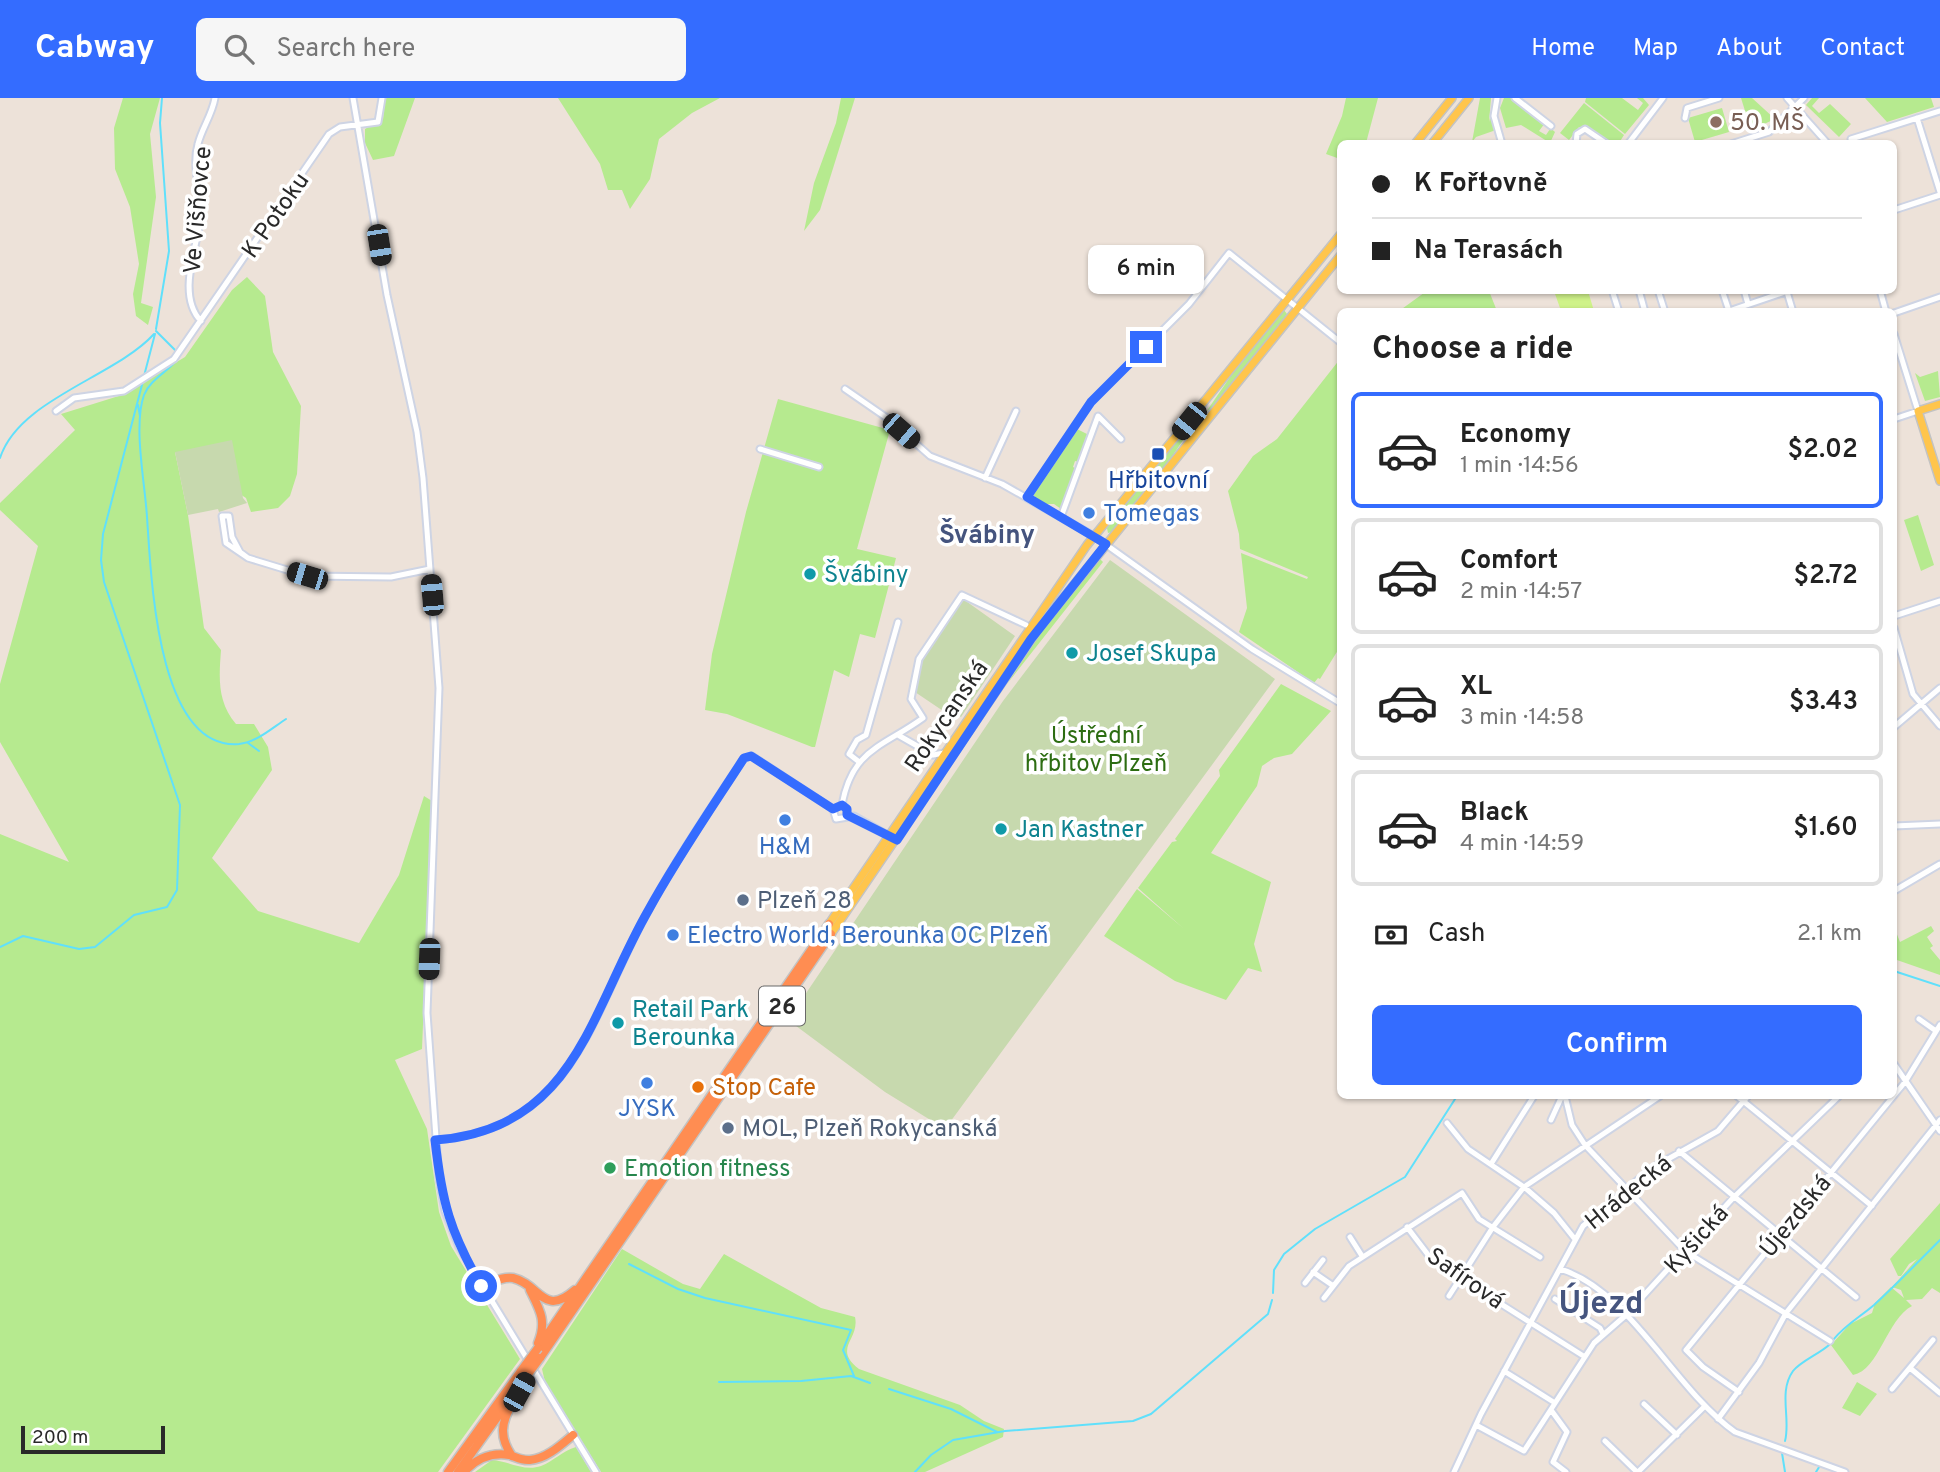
<!DOCTYPE html>
<meta charset="utf-8">
<style>
body{margin:0;font-family:Overpass,sans-serif;background:#f6f6f6;color:#222;height:100vh;display:flex;flex-direction:column;font-size:26px;white-space:nowrap}
*{box-sizing:border-box;margin:0}
p{font-size:23px;color:#767676}
.icon{flex:none;width:38px;height:38px;fill:none;stroke:currentColor;stroke-width:2;stroke-linecap:round;stroke-linejoin:round}
.map{position:relative;flex:1;overflow:hidden}
.panel{position:absolute;left:1337px;top:210px;width:560px;height:791px;display:flex;flex-direction:column;background:#fff;border-radius:10px;box-shadow:0 2px 5px #0004}
.panel>*{flex:none}
.hud{position:absolute;left:1337px;top:42px;width:560px;height:154px;border-radius:10px;box-shadow:0 2px 5px #0004;display:grid;align-content:center;height:154px;padding:0 35px;background:#fff}
.scale{position:absolute;left:21px;bottom:18px;width:144px;box-sizing:border-box;padding-left:7px;border:4px solid #292929;border-top:0;font-size:19px;line-height:24px;white-space:nowrap;color:#292929;-webkit-text-stroke:5px #fff;paint-order:stroke}
.end{position:absolute;width:32px;height:32px;margin:-16px;border:9px solid #346cff;background:#fff;box-shadow:0 0 0 4px #fff}
.from{border-radius:50%}
.bubble{position:absolute;height:49px;border-radius:10px;background:#fff;box-shadow:0 2px 5px #0004;font-size:23px;font-weight:600;line-height:49px;text-align:center}
.car{position:absolute;width:21px;height:42px;margin:-21px -10px;border-radius:9px;box-shadow:0 0 5px 2px #0007;background:linear-gradient(#222 24%,#8ab4d8 0 40%,#222 0 76%,#8ab4d8 0 86%,#222 0)}
.hud b{display:flex;align-items:center;gap:24px;height:66px;font-size:26px}
.hud b+b{border-top:2px solid #e0e0e0}
.hud i{width:18px;height:18px;background:#222}
ul{padding:0;list-style:none}
li{display:flex;align-items:center;gap:21px;height:116px;margin:0 14px 10px;padding:0 21px;border:4px solid #e0e0e0;border-radius:10px}
li div{flex:1}
li b{display:block;font-size:26px}
li em{font-style:normal;font-weight:600}
li.active{border-color:#346cff}
li>.icon{width:63px;height:63px;stroke-width:1.5}
h2{padding:0 35px;font-size:32px;line-height:84px}
.pay{display:flex;align-items:center;gap:18px;height:77px;padding:0 35px;font-size:26px}
.pay p{margin-inline-start:auto}
.action{display:flex;gap:14px;margin-top:auto;padding:14px 35px}
.action a{flex:1;height:80px;border-radius:10px;background:#346cff;color:#fff;font-size:28px;font-weight:600;line-height:80px;text-align:center}
header{display:flex;align-items:center;gap:42px;box-sizing:border-box;height:98px;padding:0 35px;background:#346cff;color:#fff}
header strong{font-size:33px}
nav{display:flex;gap:38px;margin-inline-start:auto;font-size:24px}
.search{width:490px;height:63px;background:#f6f6f6;display:flex;align-items:center;gap:18px;box-sizing:border-box;padding:0 24px;border-radius:10px;color:#767676;font-size:26px}
.map>svg:first-child{display:block}
.green{fill:#b6ea8f}
.cemetery{fill:#c7d9ae}
.pitch{fill:#cff289}
.lines{fill:none;stroke-linecap:round;stroke-linejoin:round}
.stream{stroke:#60e0fb;stroke-width:2}
.minor-casing{stroke:#ced4e4;stroke-width:9}
.major-casing{stroke:#c3c3c3;stroke-width:10}
.highway-casing{stroke:#c3c3c3;stroke-width:11}
.minor{stroke:#fff;stroke-width:5}
.major{stroke:#ffc54c;stroke-width:7}
.highway{stroke:#ff8d52;stroke-width:8}
.highway-bridge-casing{stroke:#c3c3c3;stroke-width:11;stroke-linecap:butt}
.highway-bridge{stroke:#ff8d52;stroke-width:8}
.route{stroke:#346cff;stroke-width:9}
.education-dot{fill:#8d6e63;stroke:#fff;stroke-width:2.5}
.transit-dot{fill:#1a4fb4;stroke:#fff;stroke-width:2.5}
.shop-dot{fill:#3f7fe0;stroke:#fff;stroke-width:2.5}
.culture-dot{fill:#0f9aa8;stroke:#fff;stroke-width:2.5}
.service-dot{fill:#5c6f8a;stroke:#fff;stroke-width:2.5}
.food-dot{fill:#e8710a;stroke:#fff;stroke-width:2.5}
.leisure-dot{fill:#2e9e5b;stroke:#fff;stroke-width:2.5}
.labels{text-anchor:middle;stroke-width:7;stroke-linejoin:round;paint-order:stroke}
.shield{fill:#fff;stroke:#696969;stroke-width:2}
.shield-label{font-size:23px;font-weight:bold;fill:#292929}
.education-label{font-size:24px;fill:#785e54;stroke:#fff;text-anchor:start}
.street-label{font-size:24px;fill:#292929;stroke:#fff}
.transit-label{font-size:24px;fill:#164399;stroke:#fff}
.shop-label{font-size:24px;fill:#366cbe;stroke:#fff;text-anchor:start}
.culture-label{font-size:24px;fill:#0d838f;stroke:#fff;text-anchor:start}
.park-label{font-size:24px;fill:#2d6d12;stroke:#fff}
.service-label{font-size:24px;fill:#4e5e75;stroke:#fff;text-anchor:start}
.food-label{font-size:24px;fill:#c56008;stroke:#fff;text-anchor:start}
.leisure-label{font-size:24px;fill:#27864d;stroke:#fff;text-anchor:start}
.neighbourhood-label{font-size:26px;font-weight:bold;fill:#45547e;stroke:#fff}
.district-label{font-size:32px;font-weight:bold;fill:#45547e;stroke:#fff}
</style>
<header>
<strong>Cabway</strong>
<div class="search"><svg class="icon" aria-label="search" viewBox="0 0 24 24"><circle cx="10" cy="10" r="6"/><path d="M15 15l6 6"/></svg>Search here</div>
<nav><a>Home</a><a>Map</a><a>About</a><a>Contact</a></nav>
</header>
<div class="map">
<svg width="1940" height="1374" viewBox="0 0 1940 1374">
<rect width="100%" height="100%" fill="#ede2d9"/>
<!-- green -->
<path class="green" d="M 123,0 L 160,0 L 150,36 L 156,99 L 141,205 L 153,209 L 148,227 L 136,218 L 133,196 L 139,166 L 130,109 L 115,71 L 114,30 Z
M 385,0 L 415,0 L 394,58 L 373,62 L 365,45 L 365,31 L 383,21 Z
M 558,0 L 720,0 L 692,15 L 659,41 L 650,81 L 630,111 L 622,92 L 608,92 L 600,66 Z
M 841,0 L 855,0 L 820,112 L 804,133 L 814,85 L 836,25 Z
M 1346,0 L 1378,0 L 1366,45 L 1340,46 L 1340,61 L 1326,56 L 1342,18 Z
M 1480,0 L 1491,0 L 1489,24 L 1495,0 L 1491,15 L 1496,32 L 1476,39 L 1472,44 Z
M 1504,0 L 1512,0 L 1545,25 L 1539,33 L 1546,37 L 1550,31 L 1548,28 L 1555,34 L 1550,45 L 1521,27 L 1506,30 L 1500,10 Z
M 1586,0 L 1622,0 L 1638,12 L 1643,5 L 1637,0 L 1643,0 L 1649,7 L 1625,36 L 1585,4 Z
M 1741,0 L 1752,0 L 1775,21 L 1751,32 Z
M 1812,0 L 1819,0 L 1812,8 L 1819,15 L 1830,6 L 1851,26 L 1839,39 L 1806,7 Z
M 1865,0 L 1931,0 L 1934,9 L 1887,24 Z
M 1584,5 L 1624,37 L 1619,45 C 1603,45 1595,30 1579,29 L 1569,42 L 1560,35 Z
M 1722,10 L 1729,34 L 1695,44 L 1688,20 Z
M 247,179 L 265,198 L 273,254 L 301,308 L 297,376 L 290,398 L 278,410 L 251,414 L 246,400 L 175,354 L 188,417 L 204,530 L 221,552 C 219,580 217,603 236,626 L 254,626 L 268,649 L 272,672 L 212,760 L 258,813 L 359,845 L 399,777 L 424,698 L 432,703 L 422,951 L 395,962 L 427,1031 L 439,1114 L 451,1148 L 520,1261 L 438,1374 L 0,1374 L 0,736 L 69,764 L 0,644 L 0,586 L 38,448 L 0,412 L 0,405 L 75,332 L 61,316 L 122,297 L 185,259 L 232,192 Z
M 1428,192 L 1489,193 L 1497,213 L 1399,213 Z
M 1284,212 L 1287,216 L 1218,304 L 1206,314 L 1237,269 Z
M 1340,261 L 1340,549 L 1320,581 L 1318,580 L 1314,585 L 1239,534 L 1247,510 L 1241,455 L 1307,481 L 1308,479 L 1240,451 L 1239,436 L 1228,393 L 1253,358 L 1277,341 Z
M 1938,273 L 1940,299 L 1925,303 L 1915,275 L 1920,279 Z
M 778,301 L 890,332 L 857,451 L 896,460 L 875,540 L 860,536 L 849,579 L 834,572 L 815,649 L 812,649 L 727,616 L 705,612 L 712,556 L 746,414 Z
M 1197,322 L 1164,370 L 1112,434 L 1108,435 L 1107,430 L 1193,323 Z
M 1075,330 L 1089,337 L 1079,364 L 1075,363 L 1073,369 L 1077,371 L 1064,408 L 1061,411 L 1054,406 L 1043,406 L 1031,395 Z
M 1918,417 L 1934,467 L 1921,473 L 1904,422 Z
M 1099,460 L 1103,464 L 1007,586 L 1047,525 Z
M 1281,586 L 1331,613 L 1292,656 L 1274,660 L 1262,668 L 1257,688 L 1211,755 L 1271,784 L 1254,846 L 1262,874 L 1248,870 L 1226,902 L 1175,883 L 1104,838 L 1137,791 L 1183,830 L 1138,790 L 1172,744 L 1177,743 L 1175,741 L 1220,678 L 1219,672 Z
M 1931,828 L 1934,833 L 1927,839 L 1933,848 L 1930,850 L 1940,862 L 1940,877 L 1894,861 L 1894,829 L 1900,844 Z
M 1940,1105 L 1940,1195 L 1932,1190 L 1922,1201 L 1906,1202 L 1912,1208 C 1887,1221 1879,1272 1853,1277 L 1831,1247 L 1850,1226 L 1872,1215 L 1875,1205 L 1891,1189 L 1904,1200 L 1901,1192 L 1892,1189 L 1917,1161 L 1909,1166 L 1901,1178 L 1898,1178 L 1890,1161 Z
M 622,1151 L 683,1186 L 700,1191 L 724,1156 L 821,1210 L 855,1219 C 860,1242 832,1250 859,1271 L 960,1307 L 984,1323 L 1004,1331 L 1003,1339 L 925,1374 L 601,1374 L 545,1284 L 542,1271 Z
M 1857,1284 L 1877,1296 L 1860,1318 L 1842,1310 Z
M 576,1349 L 591,1374 L 475,1374 L 492,1362 C 509,1363 524,1374 541,1368 C 554,1363 562,1353 576,1349 Z"/>
<!-- cemetery -->
<path class="cemetery" d="M 232,342 L 243,400 L 247,405 L 219,414 L 218,411 L 188,417 L 175,354 Z
M 1110,462 L 1275,581 L 945,1031 L 885,994 L 788,922 L 1003,603 Z
M 963,501 L 1015,538 L 961,619 L 958,617 L 955,621 L 915,594 L 923,559 Z"/>
<!-- pitch -->
<path class="pitch" d="M 1554,193 L 1588,193 L 1594,213 L 1548,213 L 1560,210 Z"/>
<g class="lines">
<!-- stream -->
<path class="stream" d="M 156,231 L 169,153 L 160,25 L 162,0
M 156,233 L 177,254
M 179,259 C 171,272 150,281 144,297 C 133,328 145,385 147,419 C 151,474 156,653 239,646 C 257,644 272,630 286,621
M 144,278 L 155,236
M 138,307 L 140,318
M 0,360 C 19,301 115,279 154,236
M 248,645 L 259,653
M 0,849 L 23,838 L 79,851 L 95,849 L 134,817 L 167,809 L 177,792 L 180,707 L 104,484 L 101,462 L 103,436 L 143,283
M 1894,873 L 1940,888
M 629,1166 L 678,1191 L 705,1200 L 851,1232 L 843,1252 L 854,1278
M 1273,1195 L 1274,1172 L 1284,1156 L 1315,1131 L 1405,1079 L 1457,998
M 1833,1242 C 1845,1227 1860,1219 1874,1207 C 1897,1186 1918,1164 1940,1142
M 719,1284 L 801,1283 L 851,1278 L 870,1285
M 889,1291 L 951,1311 L 997,1334
M 1785,1343 C 1791,1321 1778,1294 1793,1273 C 1801,1263 1819,1256 1829,1247
M 1782,1355 L 1785,1374
M 915,1374 L 931,1357 L 953,1342 L 1005,1333 L 1133,1323 L 1151,1316 L 1268,1216 L 1272,1202
M 1816,1374 L 1821,1366"/>
<!-- minor casing -->
<g class="minor-casing">
<path id="minor" d="M 353,0 L 387,197 L 417,334 L 423,380 L 439,590 L 427,915 L 439,1081 L 445,1113 L 459,1149 L 596,1374
M 1497,0 L 1494,18 L 1502,46
M 1515,0 L 1551,28
M 1787,0 L 1828,46
M 1685,20 L 1687,10 L 1719,0
M 1917,20 L 1940,94
M 1851,41 L 1940,13
M 1576,46 L 1577,36 L 1585,31 L 1607,46
M 1628,46 L 1663,0
M 1731,46 L 1769,34 L 1804,0
M 1894,112 L 1940,97
M 1612,192 L 1619,214
M 1639,192 L 1645,214
M 1658,192 L 1665,214
M 1722,192 L 1729,213
M 1744,192 L 1748,206
M 1880,192 L 1886,214
M 1787,194 L 1793,214
M 1726,214 L 1791,192
M 1894,215 L 1940,199
M 201,223 C 177,198 196,152 200,123 C 203,98 191,70 198,46 C 202,30 212,17 215,0
M 1894,236 L 1918,313 L 1894,321
M 845,291 L 887,320 L 930,358 L 1002,386 L 1094,438 L 1252,551 L 1340,605
M 56,313 L 74,300 L 124,293 L 174,261 L 329,36 L 340,29 L 378,24 L 382,0
M 760,351 L 819,369
M 985,380 L 1016,313
M 1027,399 L 1091,304 L 1189,206 L 1229,155 L 1340,244
M 1061,419 L 1098,318 L 1121,341
M 248,460 L 226,445 L 222,418 L 229,418 L 232,439 L 240,454 L 248,460 L 307,478 L 391,479 L 430,471
M 1894,518 L 1940,503
M 1894,530 L 1913,596 L 1940,628
M 1894,629 L 1940,590
M 898,637 L 933,657 L 944,655
M 858,663 L 849,656 L 857,642 L 866,637 L 898,524
M 842,707 L 833,711 L 836,721 L 854,718 L 891,739
M 847,717 L 847,711 L 842,707 C 852,651 883,649 923,620 L 911,601 L 919,561 L 962,497 L 1026,527
M 1894,728 L 1940,726
M 1894,793 L 1940,766
M 1919,921 L 1936,933
M 1894,966 L 1940,1033
M 1565,998 L 1572,1027 L 1585,1047 L 1685,1153 L 1830,1243
M 1737,998 L 1872,1108
M 1551,1022 L 1562,998
M 1447,1025 L 1468,1051 L 1524,1089 L 1554,1115 L 1574,1140
M 435,1042 C 575,1032 591,915 648,813 C 677,760 711,710 744,660 L 752,658 L 833,711
M 1679,1053 L 1856,1199
M 1491,1066 L 1534,998
M 1407,1129 L 1429,1158 L 1444,1170 L 1585,1259
M 1350,1139 L 1362,1158
M 1560,1171 C 1630,1192 1674,1291 1735,1334 L 1845,1374
M 1313,1174 L 1332,1187
M 1305,1185 L 1323,1162
M 1449,1198 L 1493,1129 L 1524,1089 L 1660,998
M 1324,1200 L 1349,1168 L 1462,1095 L 1479,1121 L 1540,1159
M 1555,1201 L 1600,1230 L 1603,1236
M 1910,1270 L 1940,1295
M 1504,1273 L 1555,1305
M 1892,1291 L 1933,1242
M 1739,1294 L 1703,1269 L 1686,1252 L 1905,984 L 1940,927
M 1644,1306 L 1677,1337
M 1551,1312 L 1567,1334 L 1553,1364 L 1566,1374
M 1718,1321 L 1759,1265 L 1786,1215 L 1940,1022
M 1476,1327 L 1524,1353 L 1594,1245 L 1625,1218 L 1733,1100 L 1839,998
M 1605,1343 L 1637,1374
M 1454,1374 L 1481,1316 L 1583,1128 L 1652,1070 L 1718,1033 L 1748,998
M 1638,1374 L 1705,1308"/>
</g>
<!-- major casing -->
<g class="major-casing">
<path id="major" d="M 1415,46 L 1452,0
M 1432,46 L 1469,0
M 1940,306 L 1918,313 L 1940,383
M 829,826 L 1087,447 L 1340,137
M 831,836 L 1039,530 L 1340,158"/>
</g>
<!-- highway casing -->
<g class="highway-casing">
<path id="highway" d="M 481,1188 C 491,1185 503,1178 513,1180 C 540,1186 543,1220 575,1192
M 530,1192 C 540,1212 547,1223 538,1245
M 538,1250 L 829,826
M 540,1260 L 831,836
M 512,1358 C 499,1339 501,1325 512,1306
M 448,1374 L 521,1273
M 458,1374 L 529,1275
M 464,1374 C 476,1361 490,1354 509,1357 C 516,1359 522,1363 530,1362 C 546,1361 561,1347 573,1337"/>
</g>
<!-- minor -->
<use href="#minor" class="minor"/>
<!-- major -->
<use href="#major" class="major"/>
<!-- highway -->
<use href="#highway" class="highway"/>
<!-- highway-bridge casing -->
<g class="highway-bridge-casing">
<path id="highway-bridge" d="M 521,1273 L 538,1250
M 529,1275 L 540,1260"/>
</g>
<!-- highway-bridge -->
<use href="#highway-bridge" class="highway-bridge"/>
</g>
<g class="lines">
<!-- route -->
<path class="route" d="M 481,1188 C 450,1133 442,1105 435,1042 C 575,1032 590,914 648,813 C 677,760 711,711 744,660 L 751,658 L 833,711 L 842,707 L 847,711 L 847,717 L 897,742 L 1031,541 L 1106,446 L 1027,399 L 1091,304 L 1146,249"/>
</g>
<!-- markers -->
<circle class="education-dot" cx="1716" cy="24" r="7"/>
<rect class="transit-dot" x="1151" y="349" width="14" height="14" rx="3.5"/>
<g class="shop-dot">
<circle cx="1089" cy="415" r="7"/>
<circle cx="785" cy="722" r="7"/>
<circle cx="673" cy="837" r="7"/>
<circle cx="647" cy="985" r="7"/>
</g>
<g class="culture-dot">
<circle cx="810" cy="476" r="7"/>
<circle cx="1072" cy="555" r="7"/>
<circle cx="1001" cy="731" r="7"/>
<circle cx="618" cy="925" r="7"/>
</g>
<g class="service-dot">
<circle cx="743" cy="802" r="7"/>
<circle cx="728" cy="1030" r="7"/>
</g>
<circle class="food-dot" cx="698" cy="989" r="7"/>
<circle class="leisure-dot" cx="610" cy="1070" r="7"/>
<g class="labels">
<!-- shield labels -->
<rect class="shield" x="759" y="888.5" width="46" height="39" rx="5"/>
<g class="shield-label">
<text x="782" y="916">26</text>
</g>
<!-- education labels -->
<g class="education-label">
<text x="1730" y="32">50. MŠ</text>
</g>
<!-- street labels -->
<g class="street-label">
<text transform="translate(197 112) rotate(-85)" y="8">Ve Višňovce</text>
<text transform="translate(275 117) rotate(-55)" y="8">K Potoku</text>
<text transform="translate(946 618) rotate(-56)" y="8">Rokycanská</text>
<text transform="translate(1628 1094) rotate(-39)" y="8">Hrádecká</text>
<text transform="translate(1795 1118) rotate(-51)" y="8">Újezdská</text>
<text transform="translate(1696 1141) rotate(-48)" y="8">Kyšická</text>
<text transform="translate(1466 1180) rotate(35)" y="8">Safírová</text>
</g>
<!-- transit labels -->
<g class="transit-label">
<text x="1158" y="390">Hřbitovní</text>
</g>
<!-- shop labels -->
<g class="shop-label">
<text x="1103" y="423">Tomegas</text>
<text x="785" y="756" text-anchor="middle">H&amp;M</text>
<text x="687" y="845">Electro World, Berounka OC Plzeň</text>
<text x="647" y="1018" text-anchor="middle">JYSK</text>
</g>
<!-- culture labels -->
<g class="culture-label">
<text x="824" y="484">Švábiny</text>
<text x="1086" y="563">Josef Skupa</text>
<text x="1015" y="739">Jan Kastner</text>
<text x="632" y="919">Retail Park<tspan x="632" dy="28">Berounka</tspan></text>
</g>
<!-- park labels -->
<g class="park-label">
<text x="1096" y="645">Ústřední<tspan x="1096" dy="28">hřbitov Plzeň</tspan></text>
</g>
<!-- service labels -->
<g class="service-label">
<text x="757" y="810">Plzeň 28</text>
<text x="742" y="1038">MOL, Plzeň Rokycanská</text>
</g>
<!-- food labels -->
<g class="food-label">
<text x="712" y="997">Stop Cafe</text>
</g>
<!-- leisure labels -->
<g class="leisure-label">
<text x="624" y="1078">Emotion fitness</text>
</g>
<!-- neighbourhood labels -->
<g class="neighbourhood-label">
<text x="987" y="445">Švábiny</text>
</g>
<!-- district labels -->
<g class="district-label">
<text x="1601" y="1215">Újezd</text>
</g>
</g>
</svg>
<div class="scale">200 m</div>
<i class="end from" style="left:481px;top:1188px"></i>
<i class="end" style="left:1146px;top:249px"></i>
<div class="bubble" style="left:1088px;top:147px;width:116px">6 min</div>
<i class="car" style="left:379px;top:147px;rotate:171deg"></i>
<i class="car" style="left:1189px;top:323px;rotate:219deg"></i>
<i class="car" style="left:901px;top:333px;rotate:131deg"></i>
<i class="car" style="left:307px;top:478px;rotate:287deg"></i>
<i class="car" style="left:432px;top:497px;rotate:355deg"></i>
<i class="car" style="left:429px;top:861px;rotate:182deg"></i>
<i class="car" style="left:519px;top:1294px;rotate:29deg"></i>
<div class="hud">
<b><i class="from"></i>K Fořtovně</b>
<b><i></i>Na Terasách</b>
</div>
<section class="panel">
<h2>Choose a ride</h2>
<ul>
<li class="active"><svg class="icon" aria-label="car" viewBox="0 0 24 24"><path d="M5 17H2v-5l4-1 3-4h7l3 4 3 1v5h-3M9 17h6M6 11h13"/><circle cx="7" cy="17" r="2"/><circle cx="17" cy="17" r="2"/></svg><div><b>Economy</b><p>1 min · 14:56</p></div><em>$2.02</em></li>
<li><svg class="icon" aria-label="car" viewBox="0 0 24 24"><path d="M5 17H2v-5l4-1 3-4h7l3 4 3 1v5h-3M9 17h6M6 11h13"/><circle cx="7" cy="17" r="2"/><circle cx="17" cy="17" r="2"/></svg><div><b>Comfort</b><p>2 min · 14:57</p></div><em>$2.72</em></li>
<li><svg class="icon" aria-label="car" viewBox="0 0 24 24"><path d="M5 17H2v-5l4-1 3-4h7l3 4 3 1v5h-3M9 17h6M6 11h13"/><circle cx="7" cy="17" r="2"/><circle cx="17" cy="17" r="2"/></svg><div><b>XL</b><p>3 min · 14:58</p></div><em>$3.43</em></li>
<li><svg class="icon" aria-label="car" viewBox="0 0 24 24"><path d="M5 17H2v-5l4-1 3-4h7l3 4 3 1v5h-3M9 17h6M6 11h13"/><circle cx="7" cy="17" r="2"/><circle cx="17" cy="17" r="2"/></svg><div><b>Black</b><p>4 min · 14:59</p></div><em>$1.60</em></li>
</ul>
<div class="pay"><svg class="icon" aria-label="cash" viewBox="0 0 24 24"><path d="M3 7h18v10H3z"/><circle cx="12" cy="12" r="2"/></svg>Cash<p>2.1 km</p></div>
<div class="action"><a>Confirm</a></div>
</section>
</div>
